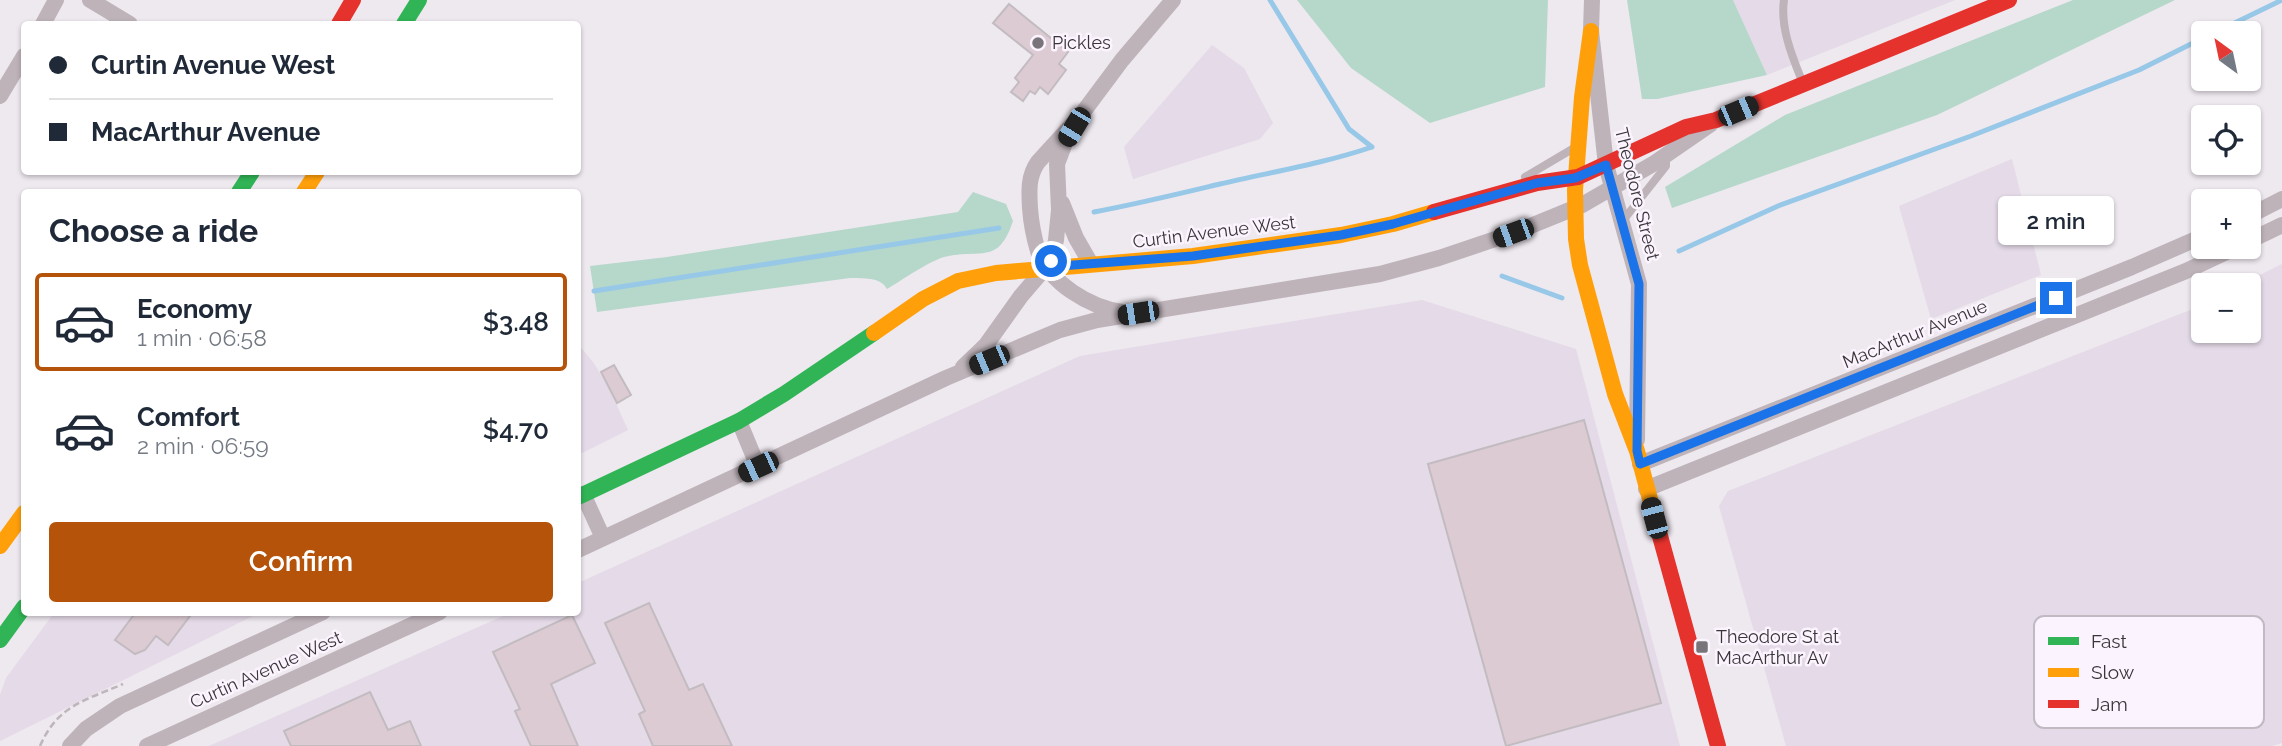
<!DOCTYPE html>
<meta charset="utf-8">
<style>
body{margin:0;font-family:Raleway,sans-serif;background:#f2f2f3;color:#1f2937;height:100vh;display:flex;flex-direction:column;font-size:26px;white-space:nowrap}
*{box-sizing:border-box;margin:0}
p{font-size:23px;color:#747a83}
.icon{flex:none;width:38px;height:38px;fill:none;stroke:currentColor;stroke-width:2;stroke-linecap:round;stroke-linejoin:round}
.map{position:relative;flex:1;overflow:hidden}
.details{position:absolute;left:21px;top:189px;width:560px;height:427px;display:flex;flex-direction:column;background:#fff;border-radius:7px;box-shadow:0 2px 5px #0004}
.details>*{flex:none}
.top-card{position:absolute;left:21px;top:21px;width:560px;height:154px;border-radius:7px;box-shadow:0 2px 5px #0004;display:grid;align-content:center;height:154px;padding:0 28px;background:#fff}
.needle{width:46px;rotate:327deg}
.fabs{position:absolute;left:2191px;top:21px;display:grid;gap:14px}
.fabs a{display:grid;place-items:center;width:70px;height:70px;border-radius:7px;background:#fff;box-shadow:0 2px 5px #0004;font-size:35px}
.end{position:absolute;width:32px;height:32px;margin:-16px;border:9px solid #1a73e8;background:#fff;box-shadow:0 0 0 4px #fff}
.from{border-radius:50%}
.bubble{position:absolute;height:49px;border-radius:7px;background:#fff;box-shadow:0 2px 5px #0004;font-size:23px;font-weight:600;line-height:49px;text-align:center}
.car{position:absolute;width:21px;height:42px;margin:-21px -10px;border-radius:9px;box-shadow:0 0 5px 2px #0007;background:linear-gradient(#222 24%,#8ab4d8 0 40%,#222 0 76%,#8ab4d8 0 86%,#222 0)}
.top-card b{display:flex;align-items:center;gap:24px;height:66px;font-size:26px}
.top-card b+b{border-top:2px solid #e0e1e3}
.top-card i{width:18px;height:18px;background:#1f2937}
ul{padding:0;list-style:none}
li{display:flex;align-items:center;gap:21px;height:98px;margin:0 14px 10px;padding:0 14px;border:4px solid transparent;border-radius:7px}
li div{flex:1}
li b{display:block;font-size:26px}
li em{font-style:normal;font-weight:600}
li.active{border-color:#b45309}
li>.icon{width:63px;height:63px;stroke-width:1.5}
h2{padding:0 28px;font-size:32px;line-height:84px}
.action{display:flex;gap:14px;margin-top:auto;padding:14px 28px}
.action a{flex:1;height:80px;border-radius:7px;background:#b45309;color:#fff;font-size:28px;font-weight:600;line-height:80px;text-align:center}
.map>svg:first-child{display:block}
.built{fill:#e4dae8}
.green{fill:#b5d8ca}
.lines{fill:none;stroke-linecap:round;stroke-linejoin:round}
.stream{stroke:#97c8e7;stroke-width:5}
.building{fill:#ddcbd3;stroke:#c2bcc0;stroke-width:2}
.path{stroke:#beb6bb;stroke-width:2.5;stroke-dasharray:7 3.5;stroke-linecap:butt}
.lane{stroke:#beb3b9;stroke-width:8}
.street{stroke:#beb3b9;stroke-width:16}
.fast{stroke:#30b455;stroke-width:16}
.slow{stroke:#ff9f0a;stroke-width:16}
.jam{stroke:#e5322d;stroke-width:16}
.route{stroke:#1a73e8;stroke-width:9}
.poi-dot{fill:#787479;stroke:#fbf3fe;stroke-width:2.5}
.labels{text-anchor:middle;stroke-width:5;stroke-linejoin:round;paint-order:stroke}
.poi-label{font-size:18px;fill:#39353a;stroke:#fbf3fe;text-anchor:start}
.street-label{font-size:18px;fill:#39353a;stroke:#fbf3fe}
.key{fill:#fbf3fe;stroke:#c1bac3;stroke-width:2}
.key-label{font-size:19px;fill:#39353a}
</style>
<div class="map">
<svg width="2282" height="746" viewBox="0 0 2282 746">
<rect width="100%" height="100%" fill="#eee8ef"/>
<!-- built -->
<path class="built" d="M 1733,0 L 1955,0 L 1767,75 Z
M 1212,45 L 1244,68 L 1273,123 L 1260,139 L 1133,179 L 1124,147 Z
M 2012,159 L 2041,275 L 1931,319 L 1899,206 Z
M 2282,264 L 2282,743 L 2272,746 L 1786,746 L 1719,506 L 1728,491 L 2203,305 L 2203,331 L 2249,331 L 2249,285 L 2240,285 Z
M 1422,300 L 1576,349 L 1680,746 L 209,746 L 510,613 L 578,612 L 578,583 L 1080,356 Z
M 578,344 L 593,362 L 608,386 L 628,430 L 578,455 Z
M 54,613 L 259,613 L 0,741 L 0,695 L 6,678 Z"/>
<!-- green -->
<path class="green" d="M 1297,0 L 1548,0 L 1545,87 L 1430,123 L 1351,68 Z
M 1627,0 L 1733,0 L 1767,75 L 1657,99 L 1642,99 Z
M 2073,0 L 2175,0 L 1937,115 L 1672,208 L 1665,187 L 1785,115 Z
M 973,192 L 1006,204 L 1013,221 C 998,266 981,248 944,257 C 928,262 902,280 887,289 C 880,276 863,279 850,278 L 597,312 L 590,266 L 667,257 L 958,212 Z"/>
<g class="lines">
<!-- stream -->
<path class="stream" d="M 1270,0 L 1349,129 L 1372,147
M 2214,33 L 2282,0
M 1094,212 C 1137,204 1178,194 1220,184 C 1271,172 1322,164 1372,147
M 1679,251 L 1778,206 L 1971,136 L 2139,70 L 2203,38
M 1502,276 L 1562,298
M 594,291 L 999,228"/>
</g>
<!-- building -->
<path class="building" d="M 1009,4 L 1068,52 L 1059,64 L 1066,70 L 1048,94 L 1040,87 L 1035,94 L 1030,91 L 1023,101 L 1011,92 L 1019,82 L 1015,78 L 1033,55 L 993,23 Z
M 614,365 L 631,395 L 617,403 L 601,372 Z
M 1584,420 L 1661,703 L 1506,746 L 1428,464 Z
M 649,603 L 689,690 L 703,684 L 732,746 L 653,746 L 639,714 L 645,711 L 605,623 Z
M 136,612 L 193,612 L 168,645 L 156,636 L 145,650 L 135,654 L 115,640 Z
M 572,615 L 595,663 L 551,684 L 578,746 L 531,746 L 515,711 L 520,709 L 493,652 Z
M 370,692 L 388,730 L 410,721 L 421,746 L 291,746 L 284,731 Z"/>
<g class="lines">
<!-- path -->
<path class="path" d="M 40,746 C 58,705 84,701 123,684"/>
<!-- lane -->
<path class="lane" d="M 1784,0 C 1780,27 1792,56 1802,81
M 1525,177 L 1574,148
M 1621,223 L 1666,166 L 1666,157"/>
<!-- street -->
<path class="street" d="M 90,0 L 130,24
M 1592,0 L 1591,31 L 1606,165 L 1639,284 L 1637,440
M 43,24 L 56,0
M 0,96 L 24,56
M 1062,203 L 1076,238 L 1091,264
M 2249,216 L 2282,199
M 2249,241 L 2282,225
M 1122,312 C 1090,307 1050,284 1038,251 C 1034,238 1031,222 1030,208 C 1029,191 1028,176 1038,162 L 1081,115 L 1122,60 L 1173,0
M 963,367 L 986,345 L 1021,296 L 1051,261 L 1056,240 L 1059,210 L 1057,164 L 1067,138
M 739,421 L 758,467
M 1640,464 L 2132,267 L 2203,236
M 1646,489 L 2186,271 L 2237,247
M 583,494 L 603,538
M 578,550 L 946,378 L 1060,330 L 1097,320 L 1380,274 L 1439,258 L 1513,233 L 1582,205 L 1653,164 L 1711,124
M 70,746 L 86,729 L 120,706 L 323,612
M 147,746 L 440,612"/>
<!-- fast -->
<path class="fast" d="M 404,24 L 419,0
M 239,192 L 252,172
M 578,497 L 739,421 L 784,394 L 874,333
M 0,640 L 24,607"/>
<!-- slow -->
<path class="slow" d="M 1591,31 L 1582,97 L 1575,190 L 1576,239 L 1580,265 L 1615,394 L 1637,451 L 1660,536
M 304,192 L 317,172
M 874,333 L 923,299 L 958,281 L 996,273 L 1193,256 L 1341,235 L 1393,224 L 1434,212
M 0,546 L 24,513"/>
<!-- jam -->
<path class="jam" d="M 339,24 L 353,0
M 1434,212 L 1537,183 L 1578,177 L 1686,127 L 1716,120 L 2009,0
M 1660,536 L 1718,746"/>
</g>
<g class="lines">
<!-- route -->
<path class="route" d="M 1051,261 L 1047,267 L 1193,256 L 1341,235 L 1393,224 L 1537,183 L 1575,178 L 1606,165 L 1639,284 L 1637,451 L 1640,464 L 2056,298"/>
</g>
<!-- markers -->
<g class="poi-dot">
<circle cx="1038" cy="43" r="7"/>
<rect x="1695" y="640" width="14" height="14" rx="3.5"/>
</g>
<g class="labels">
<!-- poi labels -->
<g class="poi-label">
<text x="1052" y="49">Pickles</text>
<text x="1716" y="643">Theodore St at<tspan x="1716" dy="21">MacArthur Av</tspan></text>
</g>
<!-- street labels -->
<g class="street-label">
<text transform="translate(1637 194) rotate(76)" y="6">Theodore Street</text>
<text transform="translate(1214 232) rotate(-7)" y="6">Curtin Avenue West</text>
<text transform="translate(1915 334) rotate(-22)" y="6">MacArthur Avenue</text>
<text transform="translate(266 670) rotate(-24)" y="6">Curtin Avenue West</text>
</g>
</g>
<!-- legend -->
<rect x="2034" y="616" width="230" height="112" rx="10" class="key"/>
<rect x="2048" y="637" width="31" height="8" fill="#30b455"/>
<rect x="2048" y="668" width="31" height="9" fill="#ff9f0a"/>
<rect x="2048" y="700" width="31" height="8" fill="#e5322d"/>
<g class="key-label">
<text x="2091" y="648">Fast</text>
<text x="2091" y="679">Slow</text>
<text x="2091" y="711">Jam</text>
</g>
</svg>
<div class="fabs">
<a><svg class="needle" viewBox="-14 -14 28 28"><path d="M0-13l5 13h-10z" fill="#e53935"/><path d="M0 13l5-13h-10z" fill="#747a83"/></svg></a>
<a><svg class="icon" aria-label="locate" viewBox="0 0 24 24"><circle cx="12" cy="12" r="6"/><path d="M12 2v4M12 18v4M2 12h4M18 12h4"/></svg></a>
<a>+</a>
<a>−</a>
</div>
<i class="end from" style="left:1051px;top:261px"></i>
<i class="end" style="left:2056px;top:298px"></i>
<div class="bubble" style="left:1998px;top:196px;width:116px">2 min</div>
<i class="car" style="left:1738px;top:111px;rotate:67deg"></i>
<i class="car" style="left:1074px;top:127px;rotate:211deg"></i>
<i class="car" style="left:1513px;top:233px;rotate:250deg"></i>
<i class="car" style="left:1138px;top:313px;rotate:261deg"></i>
<i class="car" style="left:989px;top:360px;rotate:247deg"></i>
<i class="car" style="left:758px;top:467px;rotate:245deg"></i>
<i class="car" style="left:1654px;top:518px;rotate:345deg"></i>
<div class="top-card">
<b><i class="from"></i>Curtin Avenue West</b>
<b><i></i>MacArthur Avenue</b>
</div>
<section class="details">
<h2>Choose a ride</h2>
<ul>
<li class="active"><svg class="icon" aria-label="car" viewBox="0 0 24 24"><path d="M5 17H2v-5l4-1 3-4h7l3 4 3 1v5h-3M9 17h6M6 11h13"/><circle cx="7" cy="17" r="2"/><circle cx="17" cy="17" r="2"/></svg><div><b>Economy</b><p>1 min · 06:58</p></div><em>$3.48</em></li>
<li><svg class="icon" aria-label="car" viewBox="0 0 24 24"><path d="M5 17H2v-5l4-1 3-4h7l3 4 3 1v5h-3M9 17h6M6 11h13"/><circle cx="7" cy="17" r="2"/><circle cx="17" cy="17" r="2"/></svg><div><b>Comfort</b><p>2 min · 06:59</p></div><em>$4.70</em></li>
</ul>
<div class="action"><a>Confirm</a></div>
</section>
</div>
